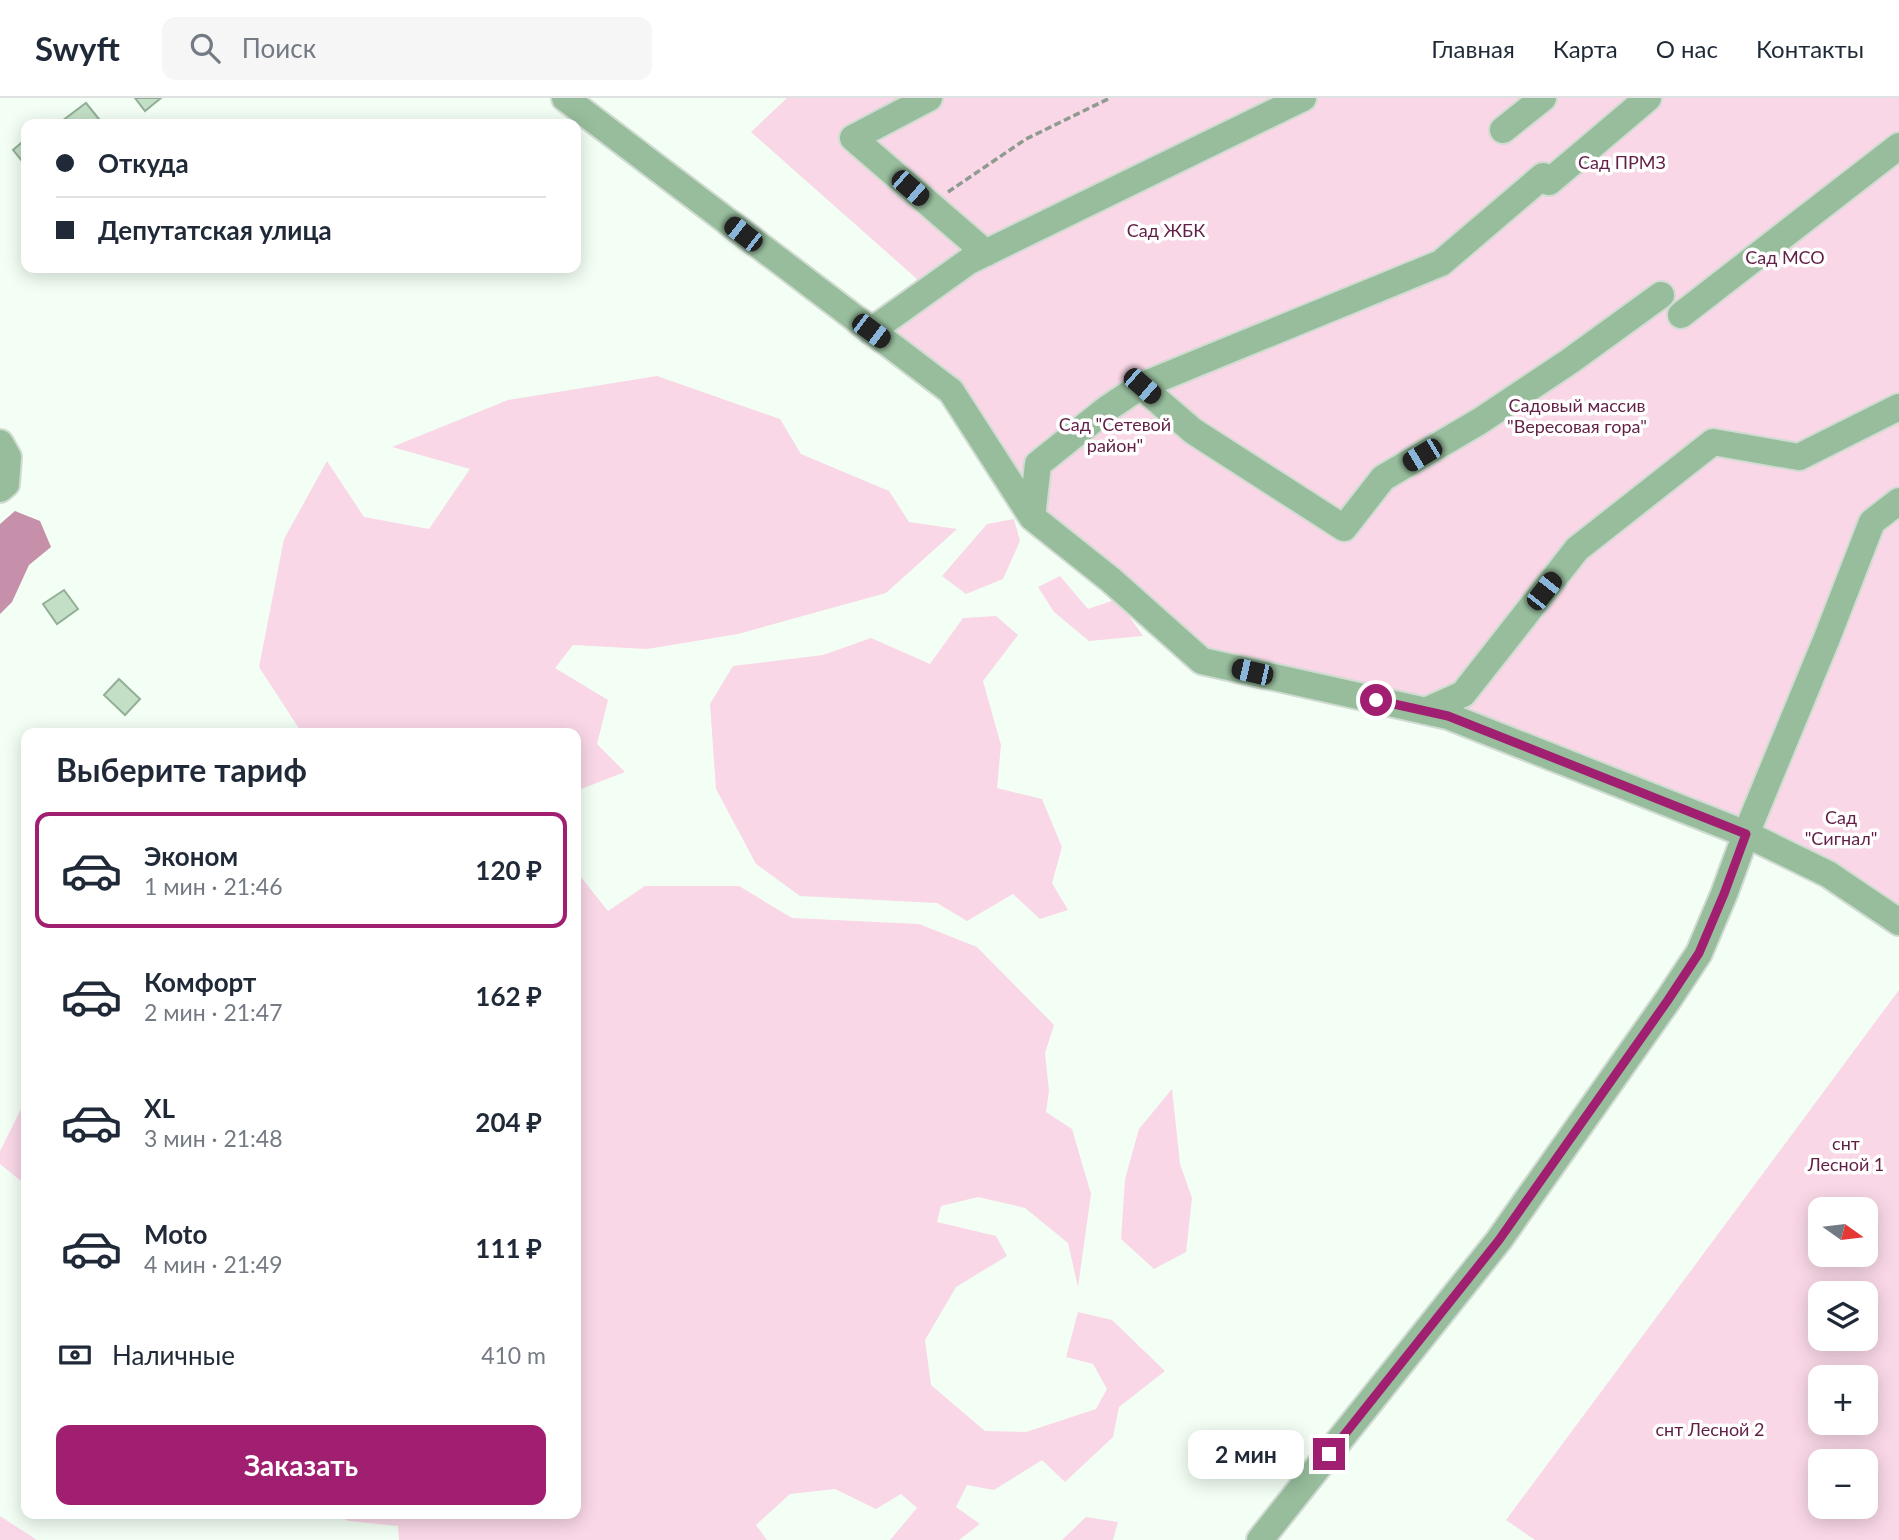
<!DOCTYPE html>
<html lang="ru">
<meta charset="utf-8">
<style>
body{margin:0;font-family:Lato,sans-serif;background:#f6f6f7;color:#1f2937;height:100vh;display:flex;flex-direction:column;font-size:26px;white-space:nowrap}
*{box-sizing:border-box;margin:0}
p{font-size:23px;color:#747a83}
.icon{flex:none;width:38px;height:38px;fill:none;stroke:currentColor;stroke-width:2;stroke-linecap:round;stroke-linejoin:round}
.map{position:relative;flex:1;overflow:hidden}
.side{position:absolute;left:21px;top:630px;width:560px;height:791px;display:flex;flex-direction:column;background:#fff;border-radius:14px;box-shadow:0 4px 18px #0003}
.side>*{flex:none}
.guide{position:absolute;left:21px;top:21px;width:560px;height:154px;border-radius:14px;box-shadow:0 4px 18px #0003;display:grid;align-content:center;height:154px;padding:0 35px;background:#fff}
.needle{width:46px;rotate:104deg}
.controls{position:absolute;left:1808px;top:1099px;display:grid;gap:14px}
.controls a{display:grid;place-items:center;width:70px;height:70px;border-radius:14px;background:#fff;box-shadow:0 4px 18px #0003;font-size:35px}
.end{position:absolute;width:32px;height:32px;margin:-16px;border:9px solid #a11f70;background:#fff;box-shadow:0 0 0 4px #fff}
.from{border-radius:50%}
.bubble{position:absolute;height:49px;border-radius:14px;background:#fff;box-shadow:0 4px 18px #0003;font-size:23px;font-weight:700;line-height:49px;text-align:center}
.car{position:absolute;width:21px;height:42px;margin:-21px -10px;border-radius:9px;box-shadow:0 0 5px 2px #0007;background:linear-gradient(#222 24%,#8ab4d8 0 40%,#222 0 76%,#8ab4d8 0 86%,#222 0)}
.guide b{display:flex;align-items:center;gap:24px;height:66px;font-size:26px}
.guide b+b{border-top:2px solid #e0e1e3}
.guide i{width:18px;height:18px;background:#1f2937}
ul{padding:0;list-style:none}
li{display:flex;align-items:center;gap:21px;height:116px;margin:0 14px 10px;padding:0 21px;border:4px solid transparent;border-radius:14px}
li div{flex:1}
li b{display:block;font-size:26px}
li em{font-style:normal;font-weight:700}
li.on{border-color:#a11f70}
li>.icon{width:63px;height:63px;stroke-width:1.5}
h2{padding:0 35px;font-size:32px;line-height:84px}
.pay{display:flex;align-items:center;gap:18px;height:77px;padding:0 35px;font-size:26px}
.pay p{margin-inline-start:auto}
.cta{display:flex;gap:14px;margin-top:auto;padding:14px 35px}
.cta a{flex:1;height:80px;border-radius:14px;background:#a11f70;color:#fff;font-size:28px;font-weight:700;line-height:80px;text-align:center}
header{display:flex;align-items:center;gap:42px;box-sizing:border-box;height:98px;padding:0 35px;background:#fff;border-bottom:2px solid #e0e1e3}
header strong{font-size:33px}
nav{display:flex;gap:38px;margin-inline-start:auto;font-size:24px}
.search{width:490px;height:63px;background:#f6f6f7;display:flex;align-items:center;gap:18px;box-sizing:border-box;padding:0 24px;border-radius:14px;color:#747a83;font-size:26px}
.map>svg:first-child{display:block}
.green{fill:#f9d7e7;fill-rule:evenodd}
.water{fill:#c68faa}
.building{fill:#c3e0c7;stroke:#93af97;stroke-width:2}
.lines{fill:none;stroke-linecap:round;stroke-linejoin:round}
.minor-casing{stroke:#d0dbd1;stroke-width:30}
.path{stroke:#8f9a90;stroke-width:3.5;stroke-dasharray:7 3.5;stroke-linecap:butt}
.minor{stroke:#97bd9c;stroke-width:26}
.route{stroke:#a11f70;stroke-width:9}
.labels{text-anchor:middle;stroke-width:7;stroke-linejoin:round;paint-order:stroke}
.park-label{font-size:18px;fill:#621f45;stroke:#fff}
</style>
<header>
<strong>Swyft</strong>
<div class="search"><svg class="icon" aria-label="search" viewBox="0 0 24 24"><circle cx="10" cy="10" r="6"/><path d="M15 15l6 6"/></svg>Поиск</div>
<nav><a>Главная</a><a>Карта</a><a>О нас</a><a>Контакты</a></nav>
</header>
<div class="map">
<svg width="1899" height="1442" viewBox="0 0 1899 1442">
<rect width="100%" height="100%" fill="#f3fff4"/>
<!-- green -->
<path class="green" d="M 787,0 L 1899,0 L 1899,836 L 1692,702 L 1202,551 L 1041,413 L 962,290 L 878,219 L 917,181 L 751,34 Z
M 657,278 L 780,321 L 801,356 L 889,393 L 909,424 L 957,431 L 886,495 L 738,536 L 647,551 L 573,547 L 555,570 L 608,602 L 597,646 L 625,674 L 576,693 L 576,635 L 302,635 L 259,569 L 284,441 L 327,363 L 364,419 L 429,431 L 470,371 L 392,349 L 508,302 Z
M 1014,421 L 1020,443 L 1003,481 L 966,496 L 942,478 L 987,426 Z
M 1060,478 L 1088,511 L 1117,501 L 1143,538 L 1089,543 L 1054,514 L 1038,489 Z
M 996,518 L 1018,537 L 983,583 L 1001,647 L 997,690 L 1042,701 L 1062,749 L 1052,785 L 1068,812 L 1040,821 L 1013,796 L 967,823 L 937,805 L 800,798 L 756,766 L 716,691 L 710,606 L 733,568 L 823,557 L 871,540 L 930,566 L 963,520 Z
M 576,773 L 608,813 L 645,788 L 739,788 L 792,820 L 919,826 L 977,849 L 1054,927 L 1045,955 L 1049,993 L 1046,1014 L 1072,1031 L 1091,1096 L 1078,1189 L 1068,1145 L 1025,1110 L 978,1099 L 941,1108 L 937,1124 L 996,1138 L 1007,1158 L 956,1189 L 925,1242 L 931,1287 L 985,1333 L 1026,1334 L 1096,1311 L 1107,1291 L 1093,1266 L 1066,1259 L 1078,1214 L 1112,1222 L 1165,1273 L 1119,1309 L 1113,1339 L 1065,1384 L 1042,1362 L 994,1392 L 967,1387 L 956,1409 L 980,1426 L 959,1442 L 890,1442 L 917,1410 L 901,1396 L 876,1411 L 835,1391 L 790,1396 L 756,1427 L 767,1442 L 399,1442 L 398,1428 L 349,1423 L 333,1416 L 576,1416 Z
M 1899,892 L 1899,1442 L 1535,1442 L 1506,1422 ZM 1820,1111 L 1866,1111 L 1866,1157 L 1820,1157 ZM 1866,1195 L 1866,1241 L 1820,1241 L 1820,1195 ZM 1820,1279 L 1866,1279 L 1866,1325 L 1820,1325 ZM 1820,1363 L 1866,1363 L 1866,1409 L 1820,1409 Z
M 1172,991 L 1180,1066 L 1192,1100 L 1186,1154 L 1154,1171 L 1121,1141 L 1125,1081 L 1139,1031 Z
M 23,1007 L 26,1008 L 26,1087 L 0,1066 L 0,1053 Z
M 0,1418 L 37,1442 L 0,1442 Z
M 1086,1419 L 1118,1424 L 1113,1442 L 1062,1442 Z"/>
<!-- water -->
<path class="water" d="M 15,413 L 40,423 L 51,449 L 29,467 L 12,504 L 0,516 L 0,426 Z"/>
<!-- building -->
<path class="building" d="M 135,0 L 161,0 L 145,13 Z
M 86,5 L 103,26 L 58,26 Z
M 26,41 L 26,68 L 13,52 Z
M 64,492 L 78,511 L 57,526 L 43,506 Z
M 119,581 L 140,601 L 125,617 L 104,597 Z"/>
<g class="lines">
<!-- minor casing -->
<g class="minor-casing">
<path id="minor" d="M 565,0 L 951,293 L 1032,419 L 1111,482 L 1202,563 L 1448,618 L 1746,736 L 1828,776 L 1899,824
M 929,0 L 853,40 L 986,155
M 1503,32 L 1543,0
M 1549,84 L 1648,0
M 1681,217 L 1899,48
M 871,233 L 969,163 L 1303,0
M 1141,288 L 1193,333 L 1344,430 L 1383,380 L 1480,323 L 1570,263 L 1661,197
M 0,345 L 8,359 L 6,386 L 0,391
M 1032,419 L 1038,366 L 1108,310 L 1141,288 L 1441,165 L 1543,78
M 1425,613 L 1463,596 L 1577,451 L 1713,344 L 1799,359 L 1899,309
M 1260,1442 L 1499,1142 L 1668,902 L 1699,855 L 1724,796 L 1746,736 L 1827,540 L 1872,424 L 1899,403"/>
</g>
<!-- path -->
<path class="path" d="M 948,94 L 1026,41 L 1110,0"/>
<!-- minor -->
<use href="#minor" class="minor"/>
</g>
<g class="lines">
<!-- route -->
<path class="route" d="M 1329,1356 L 1499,1142 L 1668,902 L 1699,855 L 1724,796 L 1746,736 L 1448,618 L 1376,602"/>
</g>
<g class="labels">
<!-- park labels -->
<g class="park-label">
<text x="1622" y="71">Сад ПРМЗ</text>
<text x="1166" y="139">Сад ЖБК</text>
<text x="1785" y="166">Сад МСО</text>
<text x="1577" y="314">Садовый массив<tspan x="1577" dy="21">"Вересовая гора"</tspan></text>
<text x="1115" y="333">Сад "Сетевой<tspan x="1115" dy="21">район"</tspan></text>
<text x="1841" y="726">Сад<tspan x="1841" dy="21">"Сигнал"</tspan></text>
<text x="1846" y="1052">снт<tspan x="1846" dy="21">Лесной 1</tspan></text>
<text x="1710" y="1338">снт Лесной 2</text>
</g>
</g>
</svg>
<div class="controls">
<a><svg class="needle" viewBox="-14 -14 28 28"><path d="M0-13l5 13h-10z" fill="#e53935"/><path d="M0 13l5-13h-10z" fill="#747a83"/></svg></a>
<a><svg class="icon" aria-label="layers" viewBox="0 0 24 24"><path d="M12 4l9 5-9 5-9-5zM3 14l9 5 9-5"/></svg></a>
<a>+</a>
<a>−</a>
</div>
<i class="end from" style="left:1376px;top:602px"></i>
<i class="end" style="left:1329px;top:1356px"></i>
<div class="bubble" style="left:1188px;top:1332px;width:116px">2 мин</div>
<i class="car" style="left:910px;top:90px;rotate:131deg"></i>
<i class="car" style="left:743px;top:136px;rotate:308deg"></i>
<i class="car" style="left:871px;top:233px;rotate:127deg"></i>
<i class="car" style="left:1142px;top:288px;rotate:131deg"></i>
<i class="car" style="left:1422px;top:357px;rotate:239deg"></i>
<i class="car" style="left:1544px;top:493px;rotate:38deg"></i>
<i class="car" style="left:1252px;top:574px;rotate:283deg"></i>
<div class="guide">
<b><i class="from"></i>Откуда</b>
<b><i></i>Депутатская улица</b>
</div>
<section class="side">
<h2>Выберите тариф</h2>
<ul>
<li class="on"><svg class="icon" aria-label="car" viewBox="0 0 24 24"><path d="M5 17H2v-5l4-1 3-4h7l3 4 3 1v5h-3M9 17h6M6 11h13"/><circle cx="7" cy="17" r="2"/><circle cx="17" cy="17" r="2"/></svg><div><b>Эконом</b><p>1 мин · 21:46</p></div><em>120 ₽</em></li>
<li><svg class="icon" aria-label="car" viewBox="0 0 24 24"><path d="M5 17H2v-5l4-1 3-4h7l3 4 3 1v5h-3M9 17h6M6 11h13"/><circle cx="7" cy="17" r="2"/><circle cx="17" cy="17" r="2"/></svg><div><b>Комфорт</b><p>2 мин · 21:47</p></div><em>162 ₽</em></li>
<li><svg class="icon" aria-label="car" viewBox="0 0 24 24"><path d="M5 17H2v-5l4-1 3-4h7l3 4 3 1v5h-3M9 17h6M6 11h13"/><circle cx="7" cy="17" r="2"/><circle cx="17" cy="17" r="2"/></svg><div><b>XL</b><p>3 мин · 21:48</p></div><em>204 ₽</em></li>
<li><svg class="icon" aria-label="car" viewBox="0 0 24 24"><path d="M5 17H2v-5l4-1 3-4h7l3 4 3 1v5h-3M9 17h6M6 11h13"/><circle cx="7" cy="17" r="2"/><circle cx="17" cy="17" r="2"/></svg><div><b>Moto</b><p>4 мин · 21:49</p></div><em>111 ₽</em></li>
</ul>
<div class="pay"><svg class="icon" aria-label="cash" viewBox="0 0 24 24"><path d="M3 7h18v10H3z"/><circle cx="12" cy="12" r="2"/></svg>Наличные<p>410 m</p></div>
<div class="cta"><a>Заказать</a></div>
</section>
</div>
